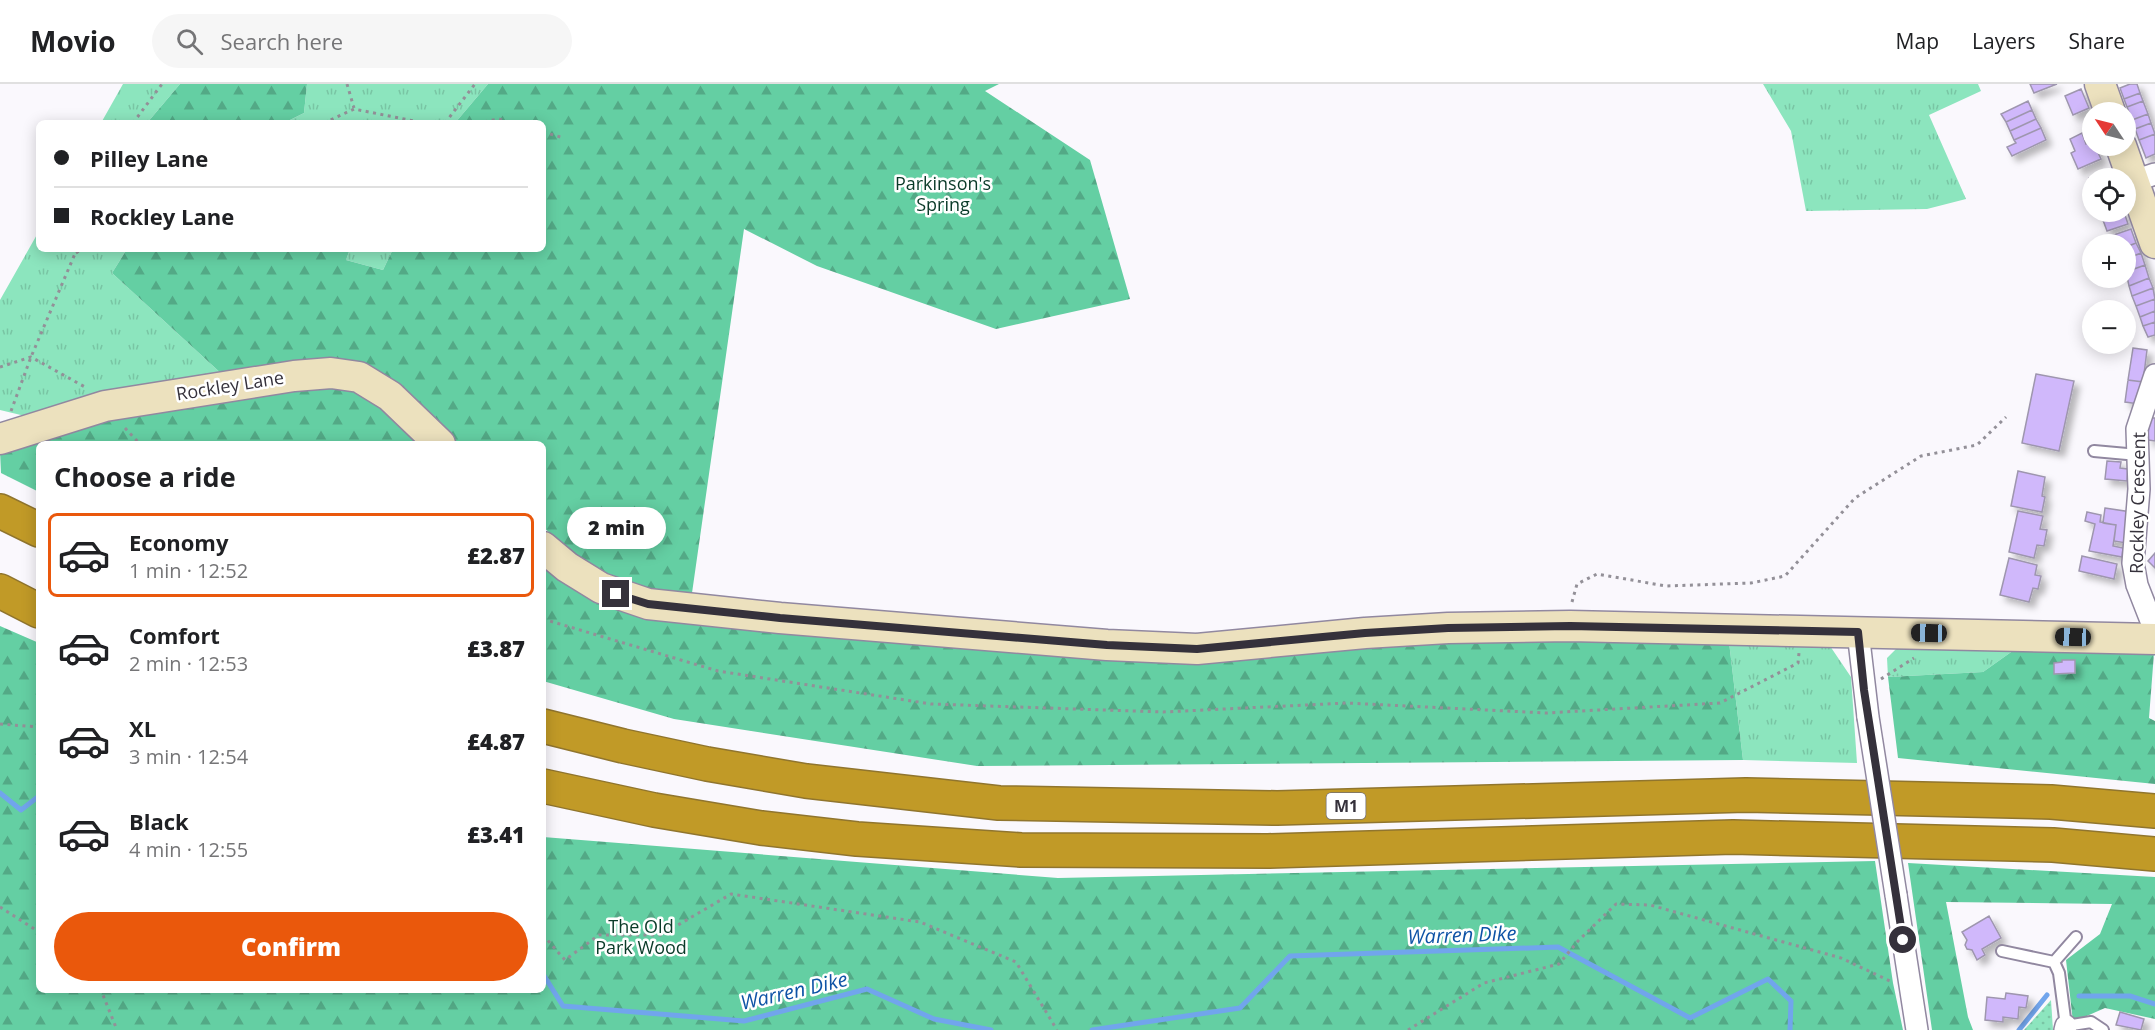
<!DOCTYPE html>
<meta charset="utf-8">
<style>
body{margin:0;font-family:"Open Sans",sans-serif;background:#f6f6f6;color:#202124;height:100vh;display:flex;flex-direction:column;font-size:22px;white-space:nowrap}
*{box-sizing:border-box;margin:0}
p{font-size:20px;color:#757577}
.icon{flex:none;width:33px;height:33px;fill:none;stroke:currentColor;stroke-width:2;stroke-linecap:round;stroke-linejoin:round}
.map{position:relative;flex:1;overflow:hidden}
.sheet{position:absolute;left:36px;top:357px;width:510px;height:552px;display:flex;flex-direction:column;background:#fff;border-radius:9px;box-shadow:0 3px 15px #0003}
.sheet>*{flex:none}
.hud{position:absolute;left:36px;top:36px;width:510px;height:132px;border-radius:9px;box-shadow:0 3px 15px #0003;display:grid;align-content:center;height:132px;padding:0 18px;background:#fff}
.needle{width:39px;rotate:305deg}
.controls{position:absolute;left:2082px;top:18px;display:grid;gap:12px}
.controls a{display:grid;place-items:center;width:54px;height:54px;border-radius:50%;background:#fff;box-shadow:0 3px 15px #0003;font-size:30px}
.end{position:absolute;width:27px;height:27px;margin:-14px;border:8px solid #35313b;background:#fff;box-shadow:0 0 0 3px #fff}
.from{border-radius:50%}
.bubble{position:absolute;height:42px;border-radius:21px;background:#fff;box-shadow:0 3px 15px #0003;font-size:20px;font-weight:800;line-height:42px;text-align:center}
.car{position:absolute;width:18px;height:36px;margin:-18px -9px;border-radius:8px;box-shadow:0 0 4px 2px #0007;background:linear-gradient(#222 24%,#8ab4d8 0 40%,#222 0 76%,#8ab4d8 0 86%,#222 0)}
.hud b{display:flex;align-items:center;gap:21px;height:57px;font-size:22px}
.hud b+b{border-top:2px solid #e0e0e0}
.hud i{width:15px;height:15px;background:#202124}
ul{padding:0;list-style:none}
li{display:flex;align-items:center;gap:18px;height:84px;margin:0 12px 9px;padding:0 6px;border:3px solid transparent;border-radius:9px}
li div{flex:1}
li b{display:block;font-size:22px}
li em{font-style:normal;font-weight:800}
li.active{border-color:#ea580c}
li>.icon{width:54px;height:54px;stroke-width:1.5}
h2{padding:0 18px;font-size:27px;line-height:72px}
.primary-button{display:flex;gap:12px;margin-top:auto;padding:12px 18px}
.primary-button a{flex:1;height:69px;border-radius:36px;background:#ea580c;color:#fff;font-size:24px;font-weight:800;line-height:69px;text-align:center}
header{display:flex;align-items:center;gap:36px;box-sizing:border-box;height:84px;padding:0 30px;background:#fff;border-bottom:2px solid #e0e0e0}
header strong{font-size:28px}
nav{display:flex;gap:33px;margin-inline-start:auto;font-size:21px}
.search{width:420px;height:54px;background:#f6f6f6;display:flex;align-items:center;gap:15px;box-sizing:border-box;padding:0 21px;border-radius:33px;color:#757577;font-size:22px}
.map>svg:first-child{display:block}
.grass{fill:url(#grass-tufts)}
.forest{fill:url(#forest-firs)}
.garden{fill:url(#garden-dots)}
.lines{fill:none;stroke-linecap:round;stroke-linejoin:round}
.stream{stroke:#71a5ec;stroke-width:5}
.building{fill:#d0b8fb;stroke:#9e96ae;stroke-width:1.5;filter:url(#shadow)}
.lane-casing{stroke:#9188a0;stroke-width:14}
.street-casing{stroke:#9188a0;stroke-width:24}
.secondary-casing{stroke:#9188a0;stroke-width:33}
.highway-casing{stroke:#90752e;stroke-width:36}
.path{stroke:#939098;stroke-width:3;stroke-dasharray:3 4.5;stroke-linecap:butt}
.lane{stroke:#fff;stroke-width:10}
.street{stroke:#fff;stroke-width:21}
.secondary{stroke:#ece1be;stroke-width:30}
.highway{stroke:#c19a27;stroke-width:33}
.street-bridge-casing{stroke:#9188a0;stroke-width:24;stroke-linecap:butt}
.street-bridge{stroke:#fff;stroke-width:21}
.route{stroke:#35313b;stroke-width:8}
.labels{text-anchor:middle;stroke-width:5;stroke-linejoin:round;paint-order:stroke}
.shield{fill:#fff;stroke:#726f76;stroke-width:1.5}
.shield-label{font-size:16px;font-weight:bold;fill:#35313b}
.park-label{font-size:18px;fill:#093a28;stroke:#fff}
.street-label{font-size:18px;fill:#35313b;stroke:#fff}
.water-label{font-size:20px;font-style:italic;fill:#0e53a6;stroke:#fff}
</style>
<header>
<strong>Movio</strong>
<div class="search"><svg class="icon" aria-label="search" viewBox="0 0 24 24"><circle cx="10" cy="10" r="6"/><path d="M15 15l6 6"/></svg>Search here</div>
<nav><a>Map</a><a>Layers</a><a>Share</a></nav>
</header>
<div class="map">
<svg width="2155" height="946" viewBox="0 0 2155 946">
<defs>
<pattern id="grass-tufts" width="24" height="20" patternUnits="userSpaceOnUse" patternTransform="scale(1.5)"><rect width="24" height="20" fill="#8ce5be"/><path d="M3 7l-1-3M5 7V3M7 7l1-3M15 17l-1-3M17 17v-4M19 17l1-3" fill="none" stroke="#79c5a4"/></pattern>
<pattern id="forest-firs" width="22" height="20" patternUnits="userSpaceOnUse" patternTransform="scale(1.5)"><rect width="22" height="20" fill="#64cfa3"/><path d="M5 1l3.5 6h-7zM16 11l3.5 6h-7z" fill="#53a986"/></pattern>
<pattern id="garden-dots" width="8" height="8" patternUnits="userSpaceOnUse" patternTransform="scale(1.5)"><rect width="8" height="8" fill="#8ce5be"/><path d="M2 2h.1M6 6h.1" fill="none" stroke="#79c5a4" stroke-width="1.8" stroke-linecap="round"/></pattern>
<filter id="shadow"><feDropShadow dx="5.5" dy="5.5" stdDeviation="3" flood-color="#0004"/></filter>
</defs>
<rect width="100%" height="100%" fill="#faf8fd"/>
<!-- grass -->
<path class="grass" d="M 123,0 L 180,0 L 147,39 L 101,39 Z
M 307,0 L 488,0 L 455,39 L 284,39 L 304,29 Z
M 1763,0 L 1978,0 L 1981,7 L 1929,31 L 1966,115 L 1927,125 L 1806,127 L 1791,47 Z
M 39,147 L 39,165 L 127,165 L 112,189 L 225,293 L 25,332 L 0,326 L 0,216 Z
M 350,165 L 393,165 L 383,186 L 346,176 Z
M 1729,558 L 1830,562 L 1851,593 L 1857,679 L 1743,676 Z
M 1901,560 L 2021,561 L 1983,588 L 1888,593 L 1887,574 Z"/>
<!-- forest -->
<path class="forest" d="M 180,0 L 307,0 L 304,29 L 284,39 L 147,39 Z
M 488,0 L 999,0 L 985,7 L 1090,76 L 1130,215 L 996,245 L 817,182 L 744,145 L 691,516 L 647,509 L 595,488 L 543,443 L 543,360 L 451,360 L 373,286 L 225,293 L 112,189 L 127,165 L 350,165 L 346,176 L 383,186 L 393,165 L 543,165 L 543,39 L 455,39 Z
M 342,300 L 382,320 L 422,360 L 39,360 L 39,408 L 1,389 L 0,367 L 119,329 Z
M 543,476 L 649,531 L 1374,560 L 1568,555 L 1729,558 L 1743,676 L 977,682 L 674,635 L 543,597 Z
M 0,542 L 39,559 L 39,906 L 543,906 L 543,753 L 1058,794 L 1875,777 L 1893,899 L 1903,946 L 0,946 Z
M 2021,561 L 2154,569 L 2149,634 L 2155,637 L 2155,700 L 1898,674 L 1888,593 L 1983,588 Z
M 1908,779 L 2155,793 L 2155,935 L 2105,924 L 2073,938 L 2066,876 L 2100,850 L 2112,820 L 1946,818 L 1968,933 L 1973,946 L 1932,946 Z"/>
<!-- garden -->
<path class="garden" d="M 2051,916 L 2053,946 L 2024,946 Z"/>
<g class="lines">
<!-- stream -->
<path class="stream" d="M 0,709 L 21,726 L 39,712
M 543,890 L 563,922 L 744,937 L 867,905 L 934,935 L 991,946
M 2079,912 L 2130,912 L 2155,920
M 1092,946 L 1240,924 L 1290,872 L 1558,863 L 1690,934 L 1768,895 L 1791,917 L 1790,946
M 2019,946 L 2047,911"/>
</g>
<!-- building -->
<path class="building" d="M 2030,0 L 2057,0 L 2034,9 Z
M 2130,0 L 2137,0 L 2140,9 L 2124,15 L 2120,4 Z
M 2081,5 L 2089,24 L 2073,31 L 2065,12 Z
M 2140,9 L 2143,17 L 2127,23 L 2124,15 Z
M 2028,17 L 2032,26 L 2006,38 L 2001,30 Z
M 2143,17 L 2148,30 L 2132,36 L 2127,23 Z
M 2032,26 L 2036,35 L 2010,47 L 2006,38 Z
M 2148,30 L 2151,39 L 2135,45 L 2132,36 Z
M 2036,35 L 2041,44 L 2014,56 L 2010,47 Z
M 2151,39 L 2155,50 L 2139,56 L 2135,45 Z
M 2041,44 L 2046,56 L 2012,72 L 2007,63 L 2016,59 L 2014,56 Z
M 2082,49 L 2086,60 L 2092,57 L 2092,62 L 2095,62 L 2101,75 L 2078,85 L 2071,69 L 2075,67 L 2070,55 Z
M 2155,50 L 2155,70 L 2146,74 L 2139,56 Z
M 2110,87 L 2113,94 L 2092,94 L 2092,104 L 2089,94 Z
M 2100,128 L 2124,128 L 2128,140 L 2107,147 Z
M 2131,145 L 2136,159 L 2126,163 L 2126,160 L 2104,160 L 2102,155 Z
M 2136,159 L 2141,169 L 2126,175 L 2126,163 Z
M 2141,169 L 2145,181 L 2126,188 L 2126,175 Z
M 2145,181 L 2149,194 L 2129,202 L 2126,188 Z
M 2149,194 L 2153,204 L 2132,212 L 2129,202 Z
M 2153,204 L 2155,215 L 2136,222 L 2132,212 Z
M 2155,215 L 2155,227 L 2140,233 L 2136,222 Z
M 2155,227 L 2155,238 L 2143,242 L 2140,233 Z
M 2155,238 L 2155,251 L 2148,253 L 2143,242 Z
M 2133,264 L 2147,266 L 2143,298 L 2128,296 Z
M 2036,290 L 2074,297 L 2059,367 L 2022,359 Z
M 2128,296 L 2143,298 L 2139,320 L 2125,318 Z
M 2149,334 L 2155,334 L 2155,357 L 2148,356 Z
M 2107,377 L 2121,378 L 2120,384 L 2128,385 L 2127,397 L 2105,395 Z
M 2018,387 L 2045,393 L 2042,412 L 2045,413 L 2042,428 L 2011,422 Z
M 2105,424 L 2131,428 L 2126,459 L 2114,457 L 2116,441 L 2103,439 Z
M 2018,427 L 2043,432 L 2040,445 L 2047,446 L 2044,462 L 2037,461 L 2034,474 L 2009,468 Z
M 2087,428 L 2101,431 L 2100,438 L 2116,441 L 2113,462 L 2123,464 L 2122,473 L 2089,467 L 2095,440 L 2085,437 Z
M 2155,469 L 2155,484 L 2148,477 Z
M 2082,472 L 2117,480 L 2114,495 L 2079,487 Z
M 2009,474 L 2037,481 L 2035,491 L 2041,492 L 2038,505 L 2033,504 L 2029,518 L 2000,511 Z
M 2062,576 L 2075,576 L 2075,589 L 2054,590 L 2054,579 L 2062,578 Z
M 1989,832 L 2001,854 L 1982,865 L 1985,871 L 1977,876 L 1972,866 L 1967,865 L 1965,861 L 1967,856 L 1962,848 Z
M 2006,909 L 2028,912 L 2026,924 L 2019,923 L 2018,935 L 2003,933 L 2003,938 L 1985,936 L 1987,913 L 2005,915 Z
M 2120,928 L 2144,935 L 2141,946 L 2116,941 Z"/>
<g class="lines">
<!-- lane casing -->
<g class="lane-casing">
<path id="lane" d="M 2094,367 L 2138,371
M 2002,867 L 2054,878
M 2054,878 L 2059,889 L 2066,942 L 2091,938 L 2103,946
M 2054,878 L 2076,853"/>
</g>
<!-- street casing -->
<g class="street-casing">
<path id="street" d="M 2134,97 L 2155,90
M 2155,291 L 2137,345 L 2139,405 L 2133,479 L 2137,501 L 2155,547
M 1858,548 L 1868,633
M 1896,811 L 1917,946
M 2065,946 L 2066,942"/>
</g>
<!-- secondary casing -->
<g class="secondary-casing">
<path id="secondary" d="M 2100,0 L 2110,28
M 2121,62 L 2155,159
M 0,355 L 105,322 L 294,292 L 331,289 L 359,293 L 390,312 L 440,360
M 543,463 L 567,483 L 601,504 L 648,520 L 780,534 L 1107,561 L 1197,565 L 1365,549 L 1448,544 L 1570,542 L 2155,555"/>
</g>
<!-- highway casing -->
<g class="highway-casing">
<path id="highway" d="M 0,427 L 39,446
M 0,507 L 39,527
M 543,642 L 623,662 L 707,680 L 806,697 L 999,719 L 1277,724 L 1746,711 L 2051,718 L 2155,727
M 543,702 L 654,726 L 761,744 L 857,755 L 1021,766 L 1268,767 L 1733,753 L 2053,761 L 2155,770"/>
</g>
<!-- path -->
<path class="path" d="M 347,0 L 354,24
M 133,39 L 162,0
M 324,39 L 354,25 L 424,39
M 445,39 L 475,0
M 477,39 L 499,35 L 512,39
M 543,48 L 564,54
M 76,169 L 82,165
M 0,283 L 31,273 L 85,303
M 11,327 L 31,273 L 77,165
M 125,344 L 140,360
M 1572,518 L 1577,500 L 1597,490 L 1666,502 L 1751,499 L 1785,492 L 1855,414 L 1921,372 L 1977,361 L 2006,333
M 543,535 L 718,587 L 931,620 L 1163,628 L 1347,619 L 1546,629 L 1720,619 L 1798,579 L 1799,569
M 1881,595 L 1914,574
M 0,640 L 39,643
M 0,823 L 39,848
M 543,851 L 565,876 L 599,851 L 661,851 L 731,810 L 920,838 L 1016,878 L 1057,946
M 98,906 L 103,911 L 117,946
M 1408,946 L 1484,899 L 1559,880 L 1578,857 L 1616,820 L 1650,821 L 1841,874 L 1890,897"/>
<!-- lane -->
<use href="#lane" class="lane"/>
<!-- street -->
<use href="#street" class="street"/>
<!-- secondary -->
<use href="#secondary" class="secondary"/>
<!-- highway -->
<use href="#highway" class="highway"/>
<!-- street-bridge casing -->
<g class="street-bridge-casing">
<path id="street-bridge" d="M 1868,633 L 1896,811"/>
</g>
<!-- street-bridge -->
<use href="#street-bridge" class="street-bridge"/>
</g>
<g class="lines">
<!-- route -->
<path class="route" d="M 616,510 L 648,520 L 780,534 L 1107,561 L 1197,565 L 1365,549 L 1448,544 L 1570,542 L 1858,548 L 1864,606 L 1903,856"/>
</g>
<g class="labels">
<!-- shield labels -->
<rect class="shield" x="1326.5" y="709" width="39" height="26" rx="4.5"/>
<g class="shield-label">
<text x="1346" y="728">M1</text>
</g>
<!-- park labels -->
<g class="park-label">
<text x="943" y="106">Parkinson's<tspan x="943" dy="21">Spring</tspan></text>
<text x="641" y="849">The Old<tspan x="641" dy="21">Park Wood</tspan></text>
</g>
<!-- street labels -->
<g class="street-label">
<text transform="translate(230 302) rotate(-9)" y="6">Rockley Lane</text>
<text transform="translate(2138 419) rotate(-89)" y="6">Rockley Crescent</text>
</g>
<!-- water labels -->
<g class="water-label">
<text transform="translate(1462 851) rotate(-2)" y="7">Warren Dike</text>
<text transform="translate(794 907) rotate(-13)" y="7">Warren Dike</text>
</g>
</g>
</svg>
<div class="controls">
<a><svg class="needle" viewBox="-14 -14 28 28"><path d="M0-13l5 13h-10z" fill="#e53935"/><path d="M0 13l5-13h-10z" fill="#757577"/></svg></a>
<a><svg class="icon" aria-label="locate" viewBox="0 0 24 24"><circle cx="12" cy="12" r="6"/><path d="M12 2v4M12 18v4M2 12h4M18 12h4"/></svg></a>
<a>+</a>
<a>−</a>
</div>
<i class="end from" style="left:1903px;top:856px"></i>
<i class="end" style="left:616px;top:510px"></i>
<div class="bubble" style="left:567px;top:423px;width:99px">2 min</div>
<i class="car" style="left:1929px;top:549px;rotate:271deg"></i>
<i class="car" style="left:2073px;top:553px;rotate:272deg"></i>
<div class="hud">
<b><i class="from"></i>Pilley Lane</b>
<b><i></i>Rockley Lane</b>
</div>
<section class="sheet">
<h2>Choose a ride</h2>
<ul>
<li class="active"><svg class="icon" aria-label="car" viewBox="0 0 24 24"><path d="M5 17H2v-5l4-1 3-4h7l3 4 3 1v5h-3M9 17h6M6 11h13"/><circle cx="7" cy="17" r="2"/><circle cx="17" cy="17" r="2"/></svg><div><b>Economy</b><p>1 min · 12:52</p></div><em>£2.87</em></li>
<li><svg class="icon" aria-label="car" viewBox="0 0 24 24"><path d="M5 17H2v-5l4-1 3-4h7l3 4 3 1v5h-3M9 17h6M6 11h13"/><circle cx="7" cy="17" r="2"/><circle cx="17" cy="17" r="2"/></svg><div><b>Comfort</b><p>2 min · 12:53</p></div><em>£3.87</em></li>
<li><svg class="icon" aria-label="car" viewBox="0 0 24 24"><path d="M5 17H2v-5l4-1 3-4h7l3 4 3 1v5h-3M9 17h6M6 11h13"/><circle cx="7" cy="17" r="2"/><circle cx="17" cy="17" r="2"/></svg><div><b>XL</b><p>3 min · 12:54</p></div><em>£4.87</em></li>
<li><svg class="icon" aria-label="car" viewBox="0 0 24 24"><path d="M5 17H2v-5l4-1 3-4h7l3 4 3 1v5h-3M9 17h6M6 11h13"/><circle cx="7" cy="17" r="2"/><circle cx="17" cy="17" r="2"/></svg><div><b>Black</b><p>4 min · 12:55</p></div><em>£3.41</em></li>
</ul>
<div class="primary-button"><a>Confirm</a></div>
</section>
</div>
